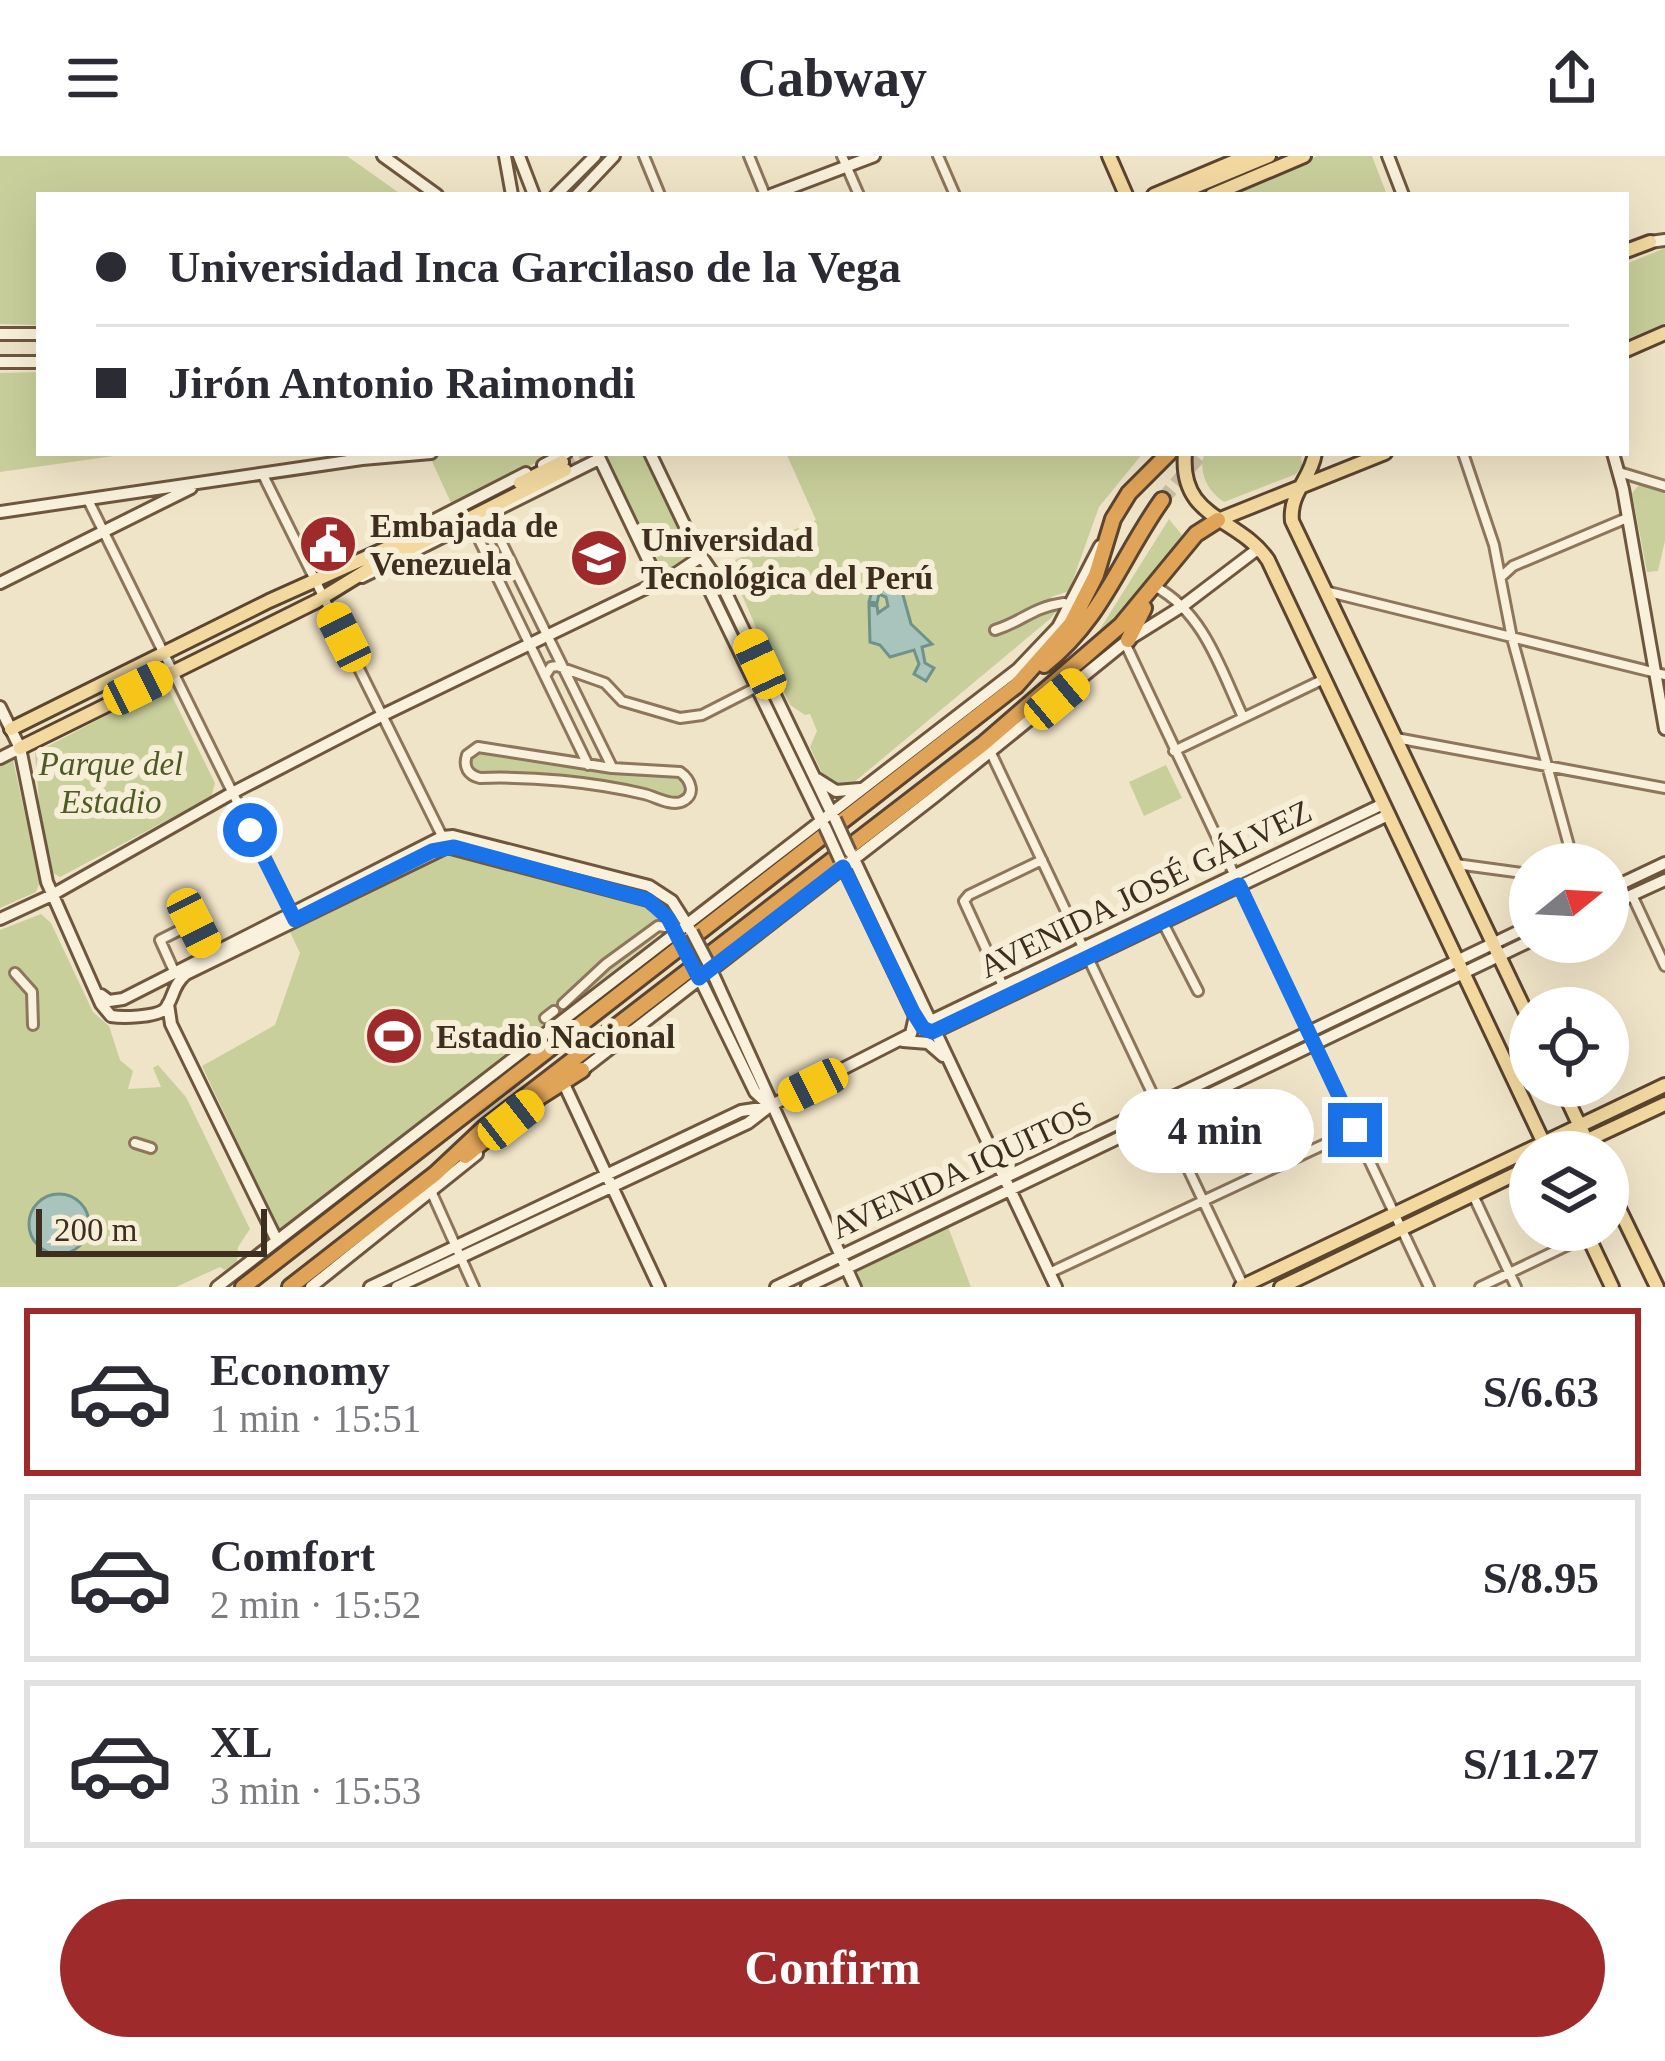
<!DOCTYPE html>
<meta charset="utf-8">
<style>
body{margin:0;font-family:"Times New Roman",serif;background:#f2f2f3;color:#2b2b33;height:100vh;display:flex;flex-direction:column;font-size:45px;white-space:nowrap}
*{box-sizing:border-box;margin:0}
p{font-size:39px;color:#7c7c81}
.icon{flex:none;width:66px;height:66px;fill:none;stroke:currentColor;stroke-width:2;stroke-linecap:round;stroke-linejoin:round}
.map{position:relative;height:1131px;overflow:hidden}
.details{display:flex;flex-direction:column;background:#fff;flex:1}
.details>*{flex:none}
.hud{position:absolute;left:36px;top:36px;width:1593px;height:264px;border-radius:0px;box-shadow:0 12px 48px #0002;display:grid;align-content:center;height:264px;padding:0 60px;background:#fff}
.needle{width:78px;rotate:72deg}
.fabs{position:absolute;left:1509px;top:687px;display:grid;gap:24px}
.fabs a{display:grid;place-items:center;width:120px;height:120px;border-radius:50%;background:#fff;box-shadow:0 12px 48px #0002;font-size:60px}
.scale{position:absolute;left:36px;bottom:30px;width:231px;box-sizing:border-box;padding-left:12px;border:6px solid #3d2e20;border-top:0;font-size:33px;line-height:42px;white-space:nowrap;color:#3d2e20;-webkit-text-stroke:9px #f7eed8;paint-order:stroke}
.end{position:absolute;width:54px;height:54px;margin:-27px;border:15px solid #1a73e8;background:#fff;box-shadow:0 0 0 6px #fff}
.from{border-radius:50%}
.bubble{position:absolute;height:84px;border-radius:42px;background:#fff;box-shadow:0 12px 48px #0002;font-size:39px;font-weight:800;line-height:84px;text-align:center}
.car{position:absolute;width:36px;height:72px;margin:-36px -18px;border-radius:15px;box-shadow:0 0 9px 3px #0007;background:linear-gradient(#f5c518 24%,#345 0 40%,#f5c518 0 76%,#345 0 86%,#f5c518 0)}
.hud b{display:flex;align-items:center;gap:42px;height:114px;font-size:45px}
.hud b+b{border-top:3px solid #e1e1e2}
.hud i{width:30px;height:30px;background:#2b2b33}
ul{padding:21px 0 0;list-style:none}
li{display:flex;align-items:center;gap:36px;height:168px;margin:0 24px 18px;padding:0 36px;border:6px solid #e1e1e2;border-radius:0px}
li div{flex:1}
li b{display:block;font-size:45px}
li em{font-style:normal;font-weight:800}
li.selected{border-color:#9e2a2b}
li>.icon{width:108px;height:108px;stroke-width:1.5}
.primary-button{display:flex;gap:24px;margin-top:auto;padding:24px 60px}
.primary-button a{flex:1;height:138px;border-radius:72px;background:#9e2a2b;color:#fff;font-size:48px;font-weight:800;line-height:138px;text-align:center}
header{display:flex;justify-content:space-between;align-items:center;height:156px;padding:0 60px;background:#fff;font-size:54px;font-weight:800}
.map>svg:first-child{display:block}
.green{fill:#c9cf9b}
.water{fill:#a9c4bc;stroke:#6f938a;stroke-width:3}
.lines{fill:none;stroke-linecap:round;stroke-linejoin:round}
.primary-tunnel{stroke:#ccc0a6;stroke-width:12;stroke-dasharray:12 6;stroke-linecap:butt}
.highway-tunnel{stroke:#ccc0a6;stroke-width:14;stroke-dasharray:14 7;stroke-linecap:butt}
.street-casing{stroke:#8d765c;stroke-width:14}
.secondary-casing{stroke:#6f573f;stroke-width:16}
.primary-casing{stroke:#5b4430;stroke-width:18}
.highway-casing{stroke:#5b4430;stroke-width:20}
.street{stroke:#faf1dc;stroke-width:8}
.secondary{stroke:#faf1dc;stroke-width:10}
.primary{stroke:#f3d9a0;stroke-width:12}
.highway{stroke:#e0a458;stroke-width:14}
.secondary-bridge-casing{stroke:#6f573f;stroke-width:16;stroke-linecap:butt}
.secondary-bridge{stroke:#faf1dc;stroke-width:10}
.route{stroke:#1a73e8;stroke-width:15}
.labels{text-anchor:middle;stroke-width:12;stroke-linejoin:round;paint-order:stroke}
.poi-label{font-size:33px;font-weight:bold;fill:#3d2e20;stroke:#f7eed8;text-anchor:start}
.park-label{font-size:33px;font-style:italic;fill:#4d5a26;stroke:#f7eed8}
.street-label{font-size:33px;fill:#3d2e20;stroke:#f7eed8}
</style>
<header><svg class="icon" aria-label="menu" viewBox="0 0 24 24"><path d="M4 6h16M4 12h16M4 18h16"/></svg>Cabway<svg class="icon" aria-label="share" viewBox="0 0 24 24"><path d="M12 15V3M7 8l5-5 5 5M5 13v7h14v-7"/></svg></header>
<div class="map">
<svg width="1665" height="1131" viewBox="0 0 1665 1131">
<rect width="100%" height="100%" fill="#f0e4c8"/>
<!-- green -->
<path class="green" d="M 0,0 L 347,0 L 402,39 L 39,39 L 39,169 L 0,168 Z
M 1317,0 L 1372,0 L 1387,39 L 1224,39 Z
M 1665,92 L 1665,167 L 1626,184 L 1626,108 Z
M 39,216 L 39,297 L 135,297 L 0,316 L 0,217 Z
M 462,297 L 555,297 L 452,349 L 430,301 Z
M 605,297 L 642,297 L 688,395 L 687,406 L 666,415 L 661,411 Z
M 786,297 L 1143,297 L 1099,351 L 1069,435 L 1051,441 L 1056,456 L 1050,463 L 846,633 L 827,628 L 810,591 L 817,575 L 810,558 L 805,559 L 790,549 L 731,414 L 735,404 L 759,394 L 759,389 L 816,364 Z
M 1205,297 L 1301,297 L 1302,309 L 1296,318 L 1224,346 C 1208,336 1197,315 1205,297 Z
M 1639,329 L 1665,336 L 1665,385 L 1658,415 L 1647,416 L 1632,337 Z
M 1169,363 L 1182,379 L 1131,449 L 1096,485 L 1095,481 Z
M 166,528 L 215,627 L 211,641 L 60,721 L 53,717 L 40,658 L 35,597 Z
M 478,594 L 612,617 L 682,623 L 687,636 L 682,641 L 489,616 L 480,619 L 469,610 L 472,598 Z
M 13,604 L 40,726 L 36,736 L 0,752 L 0,610 Z
M 1166,609 L 1182,642 L 1144,660 L 1129,626 Z
M 442,697 L 642,749 L 658,761 L 661,771 L 657,780 L 280,1076 L 202,910 L 275,869 L 300,797 L 288,772 Z
M 41,758 L 51,767 L 93,856 L 109,870 L 120,904 L 133,915 L 128,933 L 161,931 L 153,912 L 158,909 L 186,941 L 250,1073 L 238,1091 L 237,1106 L 225,1114 L 220,1111 L 176,1131 L 0,1131 L 0,774 Z
M 947,1068 L 971,1131 L 863,1131 L 856,1111 Z"/>
<!-- water -->
<path class="water" d="M 894,419 L 898,421 L 911,468 L 932,488 L 922,491 L 925,507 L 934,512 L 926,525 L 914,518 L 919,508 L 914,494 L 890,501 L 880,489 L 870,486 L 869,449 L 877,450 L 878,457 L 888,450 L 886,441 L 879,438 L 877,447 L 869,446 C 872,430 881,425 894,419 Z
M29 1068a30 30 0 1 1 60 0a30 30 0 1 1-60 0Z"/>
<g class="lines">
<!-- primary-tunnel -->
<path class="primary-tunnel" d="M 562,306 L 579,297
M 565,314 L 599,297"/>
<!-- highway-tunnel -->
<path class="highway-tunnel" d="M 1162,344 L 1202,297"/>
<!-- street casing -->
<g class="street-casing">
<path id="street" d="M 644,0 L 660,39
M 749,0 L 765,39
M 842,0 L 859,39
M 938,0 L 955,39
M 1463,297 L 1494,389 L 1512,482 L 1574,708
M 1619,316 L 1665,330
M 262,317 L 444,684
M 88,344 L 292,757
M 489,361 L 612,611
M 472,369 L 588,609
M 1501,421 L 1513,410 L 1627,362
M 1156,431 C 1204,457 1221,514 1243,561
M 1325,435 L 1665,519
M 995,474 C 1026,464 1030,452 1064,447
M 1125,487 L 1429,1131
M 545,520 L 551,511 L 557,510 L 605,527 L 622,545 L 680,562 L 702,559 L 757,531
M 1396,582 L 1665,632
M 478,591 L 612,612 L 680,616 C 690,623 698,639 681,646 C 670,650 654,640 644,638 C 593,626 532,620 480,622 C 468,619 463,611 467,599 Z
M 1174,595 L 1324,523
M 991,597 L 1244,1131
M 1456,708 L 1530,718
M 1632,739 L 1665,810
M 1163,767 L 1198,835
M 174,815 L 160,784 L 194,767 L 209,797
M 15,817 L 32,836 L 33,869
M 1003,830 L 964,745 L 969,739 L 1042,704
M 563,848 L 606,808 L 658,770 L 666,771
M 545,862 L 554,855
M 135,987 L 151,992
M 431,1035 L 474,1131
M 1473,1039 L 1516,1131
M 1049,1117 L 1355,974
M 1480,1131 L 1587,1080"/>
</g>
<!-- secondary casing -->
<g class="secondary-casing">
<path id="secondary" d="M 383,0 L 437,39
M 505,0 L 512,39
M 519,0 L 534,39
M 1388,0 L 1403,39
M 556,39 L 595,0
M 577,39 L 614,0
M 771,39 L 874,0
M 1650,86 L 1665,84
M 0,178 L 39,178
M 0,206 L 39,206
M 597,297 L 653,414 L 666,422
M 650,297 L 695,391 L 725,435 L 832,658
M 1613,297 L 1623,333 L 1665,573
M 543,309 L 566,297
M 0,356 L 362,303 L 431,297
M 409,377 L 526,317
M 684,416 L 696,418 L 708,431 L 823,668
M 362,421 L 599,303
M 0,427 L 191,332
M 0,551 L 20,592 L 47,726 L 101,848 L 111,860 C 123,862 154,861 164,854 C 173,846 172,829 186,818 L 447,691 L 648,744 L 665,757 L 681,783
M 0,602 L 20,592
M 817,623 L 836,635 L 860,633
M 852,699 L 1056,1131
M 1608,734 L 1665,707
M 1608,750 L 1665,724
M 0,763 L 52,739 L 232,637 L 383,559 L 677,417 L 702,400
M 708,807 L 855,1131
M 697,817 L 755,936 L 768,948
M 101,839 L 109,845 L 123,843 L 442,681 L 453,680 L 649,730 L 672,745 L 691,775
M 168,848 L 171,868 L 277,1085
M 918,863 L 928,875 L 936,875 L 1388,659
M 931,865 L 1383,648
M 903,885 L 928,887 L 943,900
M 576,919 L 934,641 L 1128,484 L 1184,449 L 1259,392
M 564,928 L 659,1131
M 217,1131 L 1018,513 L 1058,471 L 1100,390
M 311,1131 L 477,998
M 370,1131 L 741,955 L 767,951
M 397,1131 L 748,967 L 770,950 L 911,878 L 915,860 L 841,705
M 776,1131 L 1530,770
M 807,1131 L 1530,785"/>
</g>
<!-- primary casing -->
<g class="primary-casing">
<path id="primary" d="M 1109,0 L 1126,39
M 1154,39 L 1247,0
M 1175,39 L 1269,0
M 1212,39 L 1304,0
M 1626,95 L 1650,86
M 1626,194 L 1665,177
M 1185,297 C 1179,364 1238,360 1268,404 L 1548,996
M 1315,297 C 1311,323 1289,337 1292,365 L 1530,865
M 520,327 L 562,306
M 1218,364 L 1385,297
M 11,573 L 269,445 L 421,377
M 20,592 L 317,445 L 369,413 L 565,314
M 1561,930 L 1592,996
M 1562,996 L 1665,948
M 1608,1030 L 1657,1131
M 1585,1074 L 1612,1131
M 1241,1131 L 1665,929
M 1281,1131 L 1530,1011"/>
</g>
<!-- highway casing -->
<g class="highway-casing">
<path id="highway" d="M 1128,484 L 1144,452
M 1044,509 C 1103,462 1120,403 1162,344
M 465,1000 L 541,940 L 582,914
M 243,1131 L 1016,530 L 1071,468 L 1096,419 L 1113,363 L 1129,337 L 1169,297
M 290,1131 L 435,1018 L 484,972 L 983,588 L 1121,469 L 1196,378 L 1218,364"/>
</g>
<!-- street -->
<use href="#street" class="street"/>
<!-- secondary -->
<use href="#secondary" class="secondary"/>
<!-- primary -->
<use href="#primary" class="primary"/>
<!-- highway -->
<use href="#highway" class="highway"/>
<!-- secondary-bridge casing -->
<g class="secondary-bridge-casing">
<path id="secondary-bridge" d="M 835,663 L 850,696
M 825,671 L 840,704
M 692,776 L 708,807
M 681,784 L 697,817"/>
</g>
<!-- secondary-bridge -->
<use href="#secondary-bridge" class="secondary-bridge"/>
</g>
<g class="lines">
<!-- route -->
<path class="route" d="M 250,674 L 295,764 L 432,695 L 454,691 L 648,744 L 668,762 L 699,822 L 843,711 L 913,856 L 923,872 L 932,876 L 1239,729 L 1355,974"/>
</g>
<!-- icons -->
<defs>
<g id="civic-disc" transform="scale(3)"><circle r="9.5" fill="#9e2a2b" stroke="#f7eed8"/><path d="M-.6-6.5H3V-4.5H.6V-3L4-1V1h2V6H-6V1h2V-1L-.6-3ZM-1.2 2.5V6h2.4V2.5Z" fill="#fff"/></g>
<g id="university-disc" transform="scale(3)"><circle r="9.5" fill="#9e2a2b" stroke="#f7eed8"/><path d="M0-5L7-2L0 1L-7-2ZM-4 1L0 2.5L4 1V4Q0 6-4 4Z" fill="#fff"/></g>
<g id="stadium-disc" transform="scale(3)"><circle r="9.5" fill="#9e2a2b" stroke="#f7eed8"/><path d="M0-5a6.5 5 0 1 0 0 10a6.5 5 0 1 0 0-10ZM-3.5-1.8h7v3.6h-7Z" fill="#fff"/></g>
</defs>
<g fill-rule="evenodd">
<use href="#civic-disc" x="328" y="388"/>
<use href="#university-disc" x="599" y="402"/>
<use href="#stadium-disc" x="394" y="880"/>
</g>
<g class="labels">
<!-- poi labels -->
<g class="poi-label">
<text x="370" y="381">Embajada de<tspan x="370" dy="38">Venezuela</tspan></text>
<text x="641" y="395">Universidad<tspan x="641" dy="38">Tecnológica del Perú</tspan></text>
<text x="436" y="892">Estadio Nacional</text>
</g>
<!-- park labels -->
<g class="park-label">
<text x="111" y="619">Parque del<tspan x="111" dy="38">Estadio</tspan></text>
</g>
<!-- street labels -->
<g class="street-label">
<text transform="translate(1145 732) rotate(-26)" y="12">AVENIDA JOSÉ GÁLVEZ</text>
<text transform="translate(961 1013) rotate(-25)" y="12">AVENIDA IQUITOS</text>
</g>
</g>
</svg>
<div class="fabs">
<a><svg class="needle" viewBox="-14 -14 28 28"><path d="M0-13l5 13h-10z" fill="#e53935"/><path d="M0 13l5-13h-10z" fill="#7c7c81"/></svg></a>
<a><svg class="icon" aria-label="locate" viewBox="0 0 24 24"><circle cx="12" cy="12" r="6"/><path d="M12 2v4M12 18v4M2 12h4M18 12h4"/></svg></a>
<a><svg class="icon" aria-label="layers" viewBox="0 0 24 24"><path d="M12 4l9 5-9 5-9-5zM3 14l9 5 9-5"/></svg></a>
</div>
<div class="scale">200 m</div>
<i class="end from" style="left:250px;top:674px"></i>
<i class="end" style="left:1355px;top:974px"></i>
<div class="bubble" style="left:1116px;top:933px;width:198px">4 min</div>
<i class="car" style="left:344px;top:481px;rotate:333deg"></i>
<i class="car" style="left:760px;top:508px;rotate:335deg"></i>
<i class="car" style="left:138px;top:532px;rotate:64deg"></i>
<i class="car" style="left:1057px;top:543px;rotate:50deg"></i>
<i class="car" style="left:194px;top:767px;rotate:153deg"></i>
<i class="car" style="left:813px;top:929px;rotate:244deg"></i>
<i class="car" style="left:511px;top:964px;rotate:52deg"></i>
<div class="hud">
<b><i class="from"></i>Universidad Inca Garcilaso de la Vega</b>
<b><i></i>Jirón Antonio Raimondi</b>
</div>
</div>
<section class="details">
<ul>
<li class="selected"><svg class="icon" aria-label="car" viewBox="0 0 24 24"><path d="M5 17H2v-5l4-1 3-4h7l3 4 3 1v5h-3M9 17h6M6 11h13"/><circle cx="7" cy="17" r="2"/><circle cx="17" cy="17" r="2"/></svg><div><b>Economy</b><p>1 min · 15:51</p></div><em>S/6.63</em></li>
<li><svg class="icon" aria-label="car" viewBox="0 0 24 24"><path d="M5 17H2v-5l4-1 3-4h7l3 4 3 1v5h-3M9 17h6M6 11h13"/><circle cx="7" cy="17" r="2"/><circle cx="17" cy="17" r="2"/></svg><div><b>Comfort</b><p>2 min · 15:52</p></div><em>S/8.95</em></li>
<li><svg class="icon" aria-label="car" viewBox="0 0 24 24"><path d="M5 17H2v-5l4-1 3-4h7l3 4 3 1v5h-3M9 17h6M6 11h13"/><circle cx="7" cy="17" r="2"/><circle cx="17" cy="17" r="2"/></svg><div><b>XL</b><p>3 min · 15:53</p></div><em>S/11.27</em></li>
</ul>
<div class="primary-button"><a>Confirm</a></div>
</section>
